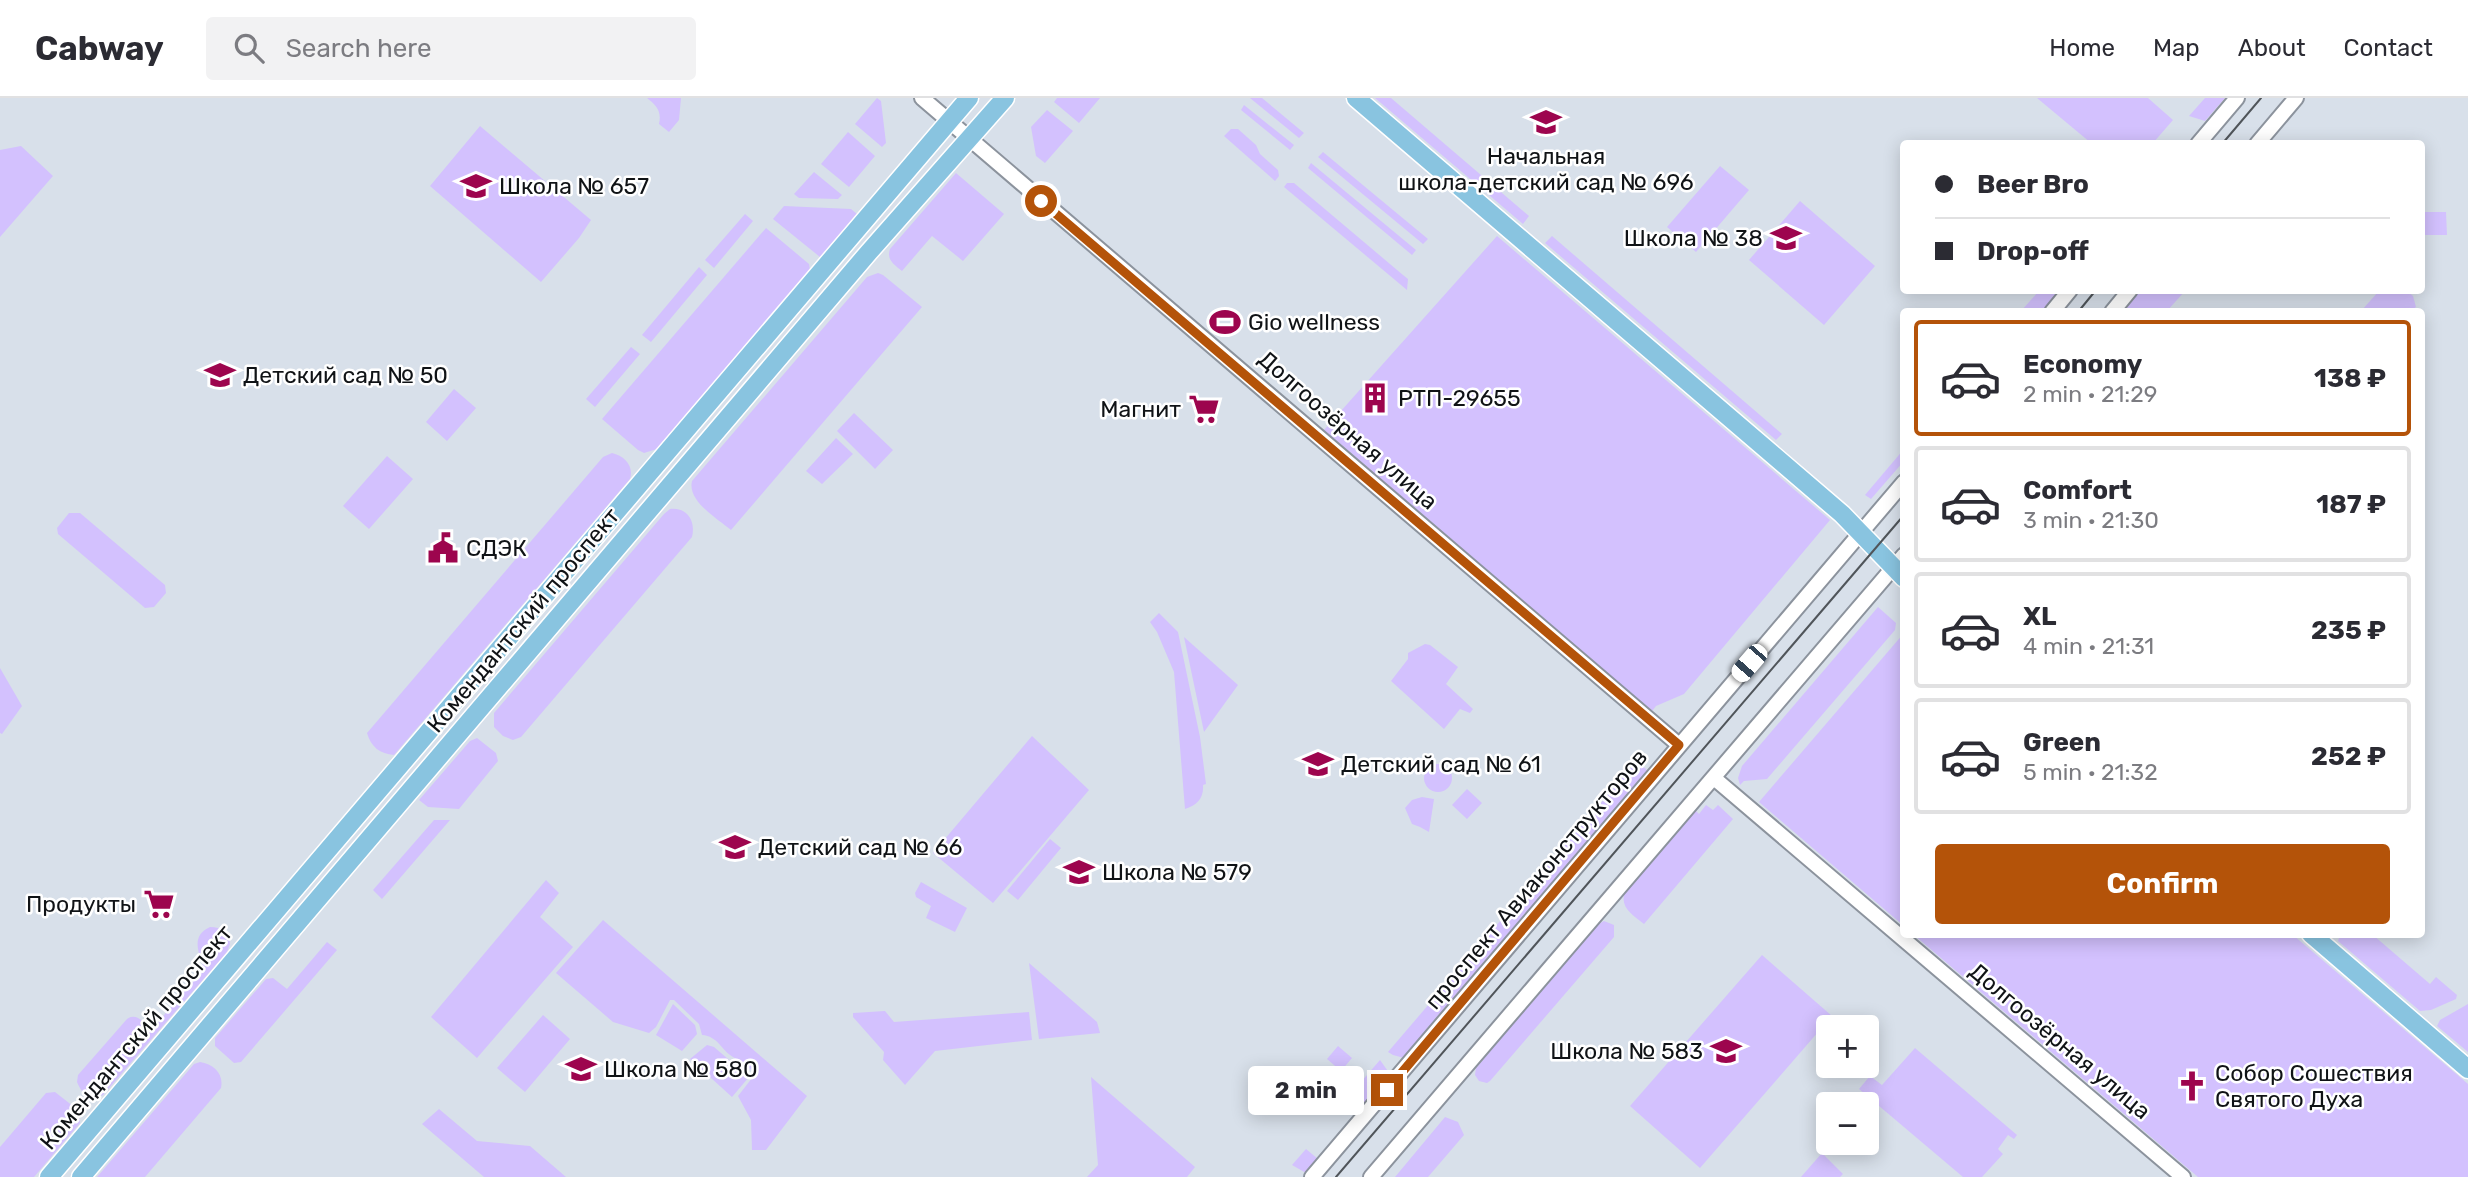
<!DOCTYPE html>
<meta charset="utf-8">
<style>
body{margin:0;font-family:Rubik,sans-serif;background:#f2f2f3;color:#2b2b33;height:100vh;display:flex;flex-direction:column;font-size:26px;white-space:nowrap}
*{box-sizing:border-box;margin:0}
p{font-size:23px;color:#7c7c81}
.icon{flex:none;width:38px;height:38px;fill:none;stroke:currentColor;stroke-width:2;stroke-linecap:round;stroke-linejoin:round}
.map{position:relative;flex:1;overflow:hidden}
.drawer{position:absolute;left:1900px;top:210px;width:525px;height:630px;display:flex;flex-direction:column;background:#fff;border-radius:7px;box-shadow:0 4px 18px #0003}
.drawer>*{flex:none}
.top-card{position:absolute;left:1900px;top:42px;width:525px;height:154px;border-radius:7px;box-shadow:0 4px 18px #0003;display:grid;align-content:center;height:154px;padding:0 35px;background:#fff}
.controls{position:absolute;left:1816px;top:917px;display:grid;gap:14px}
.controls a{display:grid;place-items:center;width:63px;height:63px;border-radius:7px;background:#fff;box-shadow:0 4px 18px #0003;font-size:35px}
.end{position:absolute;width:32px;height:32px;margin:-16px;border:9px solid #b45309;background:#fff;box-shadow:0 0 0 4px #fff}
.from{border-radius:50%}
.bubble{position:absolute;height:49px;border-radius:7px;background:#fff;box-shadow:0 4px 18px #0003;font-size:23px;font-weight:700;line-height:49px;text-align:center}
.car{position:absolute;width:21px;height:42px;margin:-21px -10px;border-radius:9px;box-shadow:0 0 5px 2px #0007;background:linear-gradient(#fff 24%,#345 0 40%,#fff 0 76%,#345 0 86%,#fff 0)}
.top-card b{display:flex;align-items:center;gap:24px;height:66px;font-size:26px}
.top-card b+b{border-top:2px solid #e1e1e2}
.top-card i{width:18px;height:18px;background:#2b2b33}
ul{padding:12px 0 0;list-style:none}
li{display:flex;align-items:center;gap:21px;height:116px;margin:0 14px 10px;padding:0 21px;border:4px solid #e1e1e2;border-radius:7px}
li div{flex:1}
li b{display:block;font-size:26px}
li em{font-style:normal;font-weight:700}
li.active{border-color:#b45309}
li>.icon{width:63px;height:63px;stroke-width:1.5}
.primary-button{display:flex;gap:14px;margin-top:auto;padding:14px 35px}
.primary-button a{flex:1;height:80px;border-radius:7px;background:#b45309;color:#fff;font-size:28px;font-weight:700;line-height:80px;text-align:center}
header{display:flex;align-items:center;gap:42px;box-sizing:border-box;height:98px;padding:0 35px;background:#fff;border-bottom:2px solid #e1e1e2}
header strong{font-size:33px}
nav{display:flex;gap:38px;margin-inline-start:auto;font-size:24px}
.search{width:490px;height:63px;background:#f2f2f3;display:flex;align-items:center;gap:18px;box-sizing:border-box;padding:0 24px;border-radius:7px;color:#7c7c81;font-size:26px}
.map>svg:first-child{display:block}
.green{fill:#d3c1fe}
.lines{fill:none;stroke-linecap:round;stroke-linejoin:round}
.minor-casing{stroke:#8c939d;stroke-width:18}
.major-casing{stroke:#fff;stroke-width:21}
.minor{stroke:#fff;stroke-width:14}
.major{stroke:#89c4e0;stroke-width:18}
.tram{stroke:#50555a;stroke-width:2}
.route{stroke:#b45309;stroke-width:9}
.labels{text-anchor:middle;stroke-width:5;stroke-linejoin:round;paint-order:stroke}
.poi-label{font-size:23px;fill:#101316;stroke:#fff;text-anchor:start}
.street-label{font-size:23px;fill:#101316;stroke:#fff}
</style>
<header>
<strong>Cabway</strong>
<div class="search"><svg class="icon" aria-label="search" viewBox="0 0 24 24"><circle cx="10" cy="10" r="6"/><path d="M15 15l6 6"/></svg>Search here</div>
<nav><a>Home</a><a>Map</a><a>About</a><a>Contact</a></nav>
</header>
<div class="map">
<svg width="2468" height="1079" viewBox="0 0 2468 1079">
<rect width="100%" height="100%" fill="#d8e0ea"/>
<!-- green -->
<path class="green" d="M 647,0 L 681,0 L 679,22 L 669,34 L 659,26 C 662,13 656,7 647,0 Z
M 877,0 L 881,3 L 886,45 L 882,49 L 855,26 Z
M 1057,0 L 1100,0 L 1079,25 L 1054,4 Z
M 1250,0 L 1262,0 L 1304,35 L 1299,40 Z
M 1375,0 L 1391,0 L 1529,118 L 1523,126 Z
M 2037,0 L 2148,0 L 2173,22 L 2153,45 L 2091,45 Z
M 2205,0 L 2225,0 L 2205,23 L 2189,18 Z
M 1244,7 L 1294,47 L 1290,52 L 1241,12 Z
M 1047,12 L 1073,33 L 1045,65 L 1036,58 L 1031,29 Z
M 480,28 L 591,122 L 579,140 L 541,184 L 430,88 Z
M 1231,31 L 1238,31 L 1256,47 L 1260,56 L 1278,72 L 1279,78 L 1275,83 L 1224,38 Z
M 848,34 L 875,58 L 849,89 L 821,66 Z
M 21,48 L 53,78 L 0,139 L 0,52 Z
M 1323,54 L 1428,141 L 1423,146 L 1318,59 Z
M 1311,65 L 1416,152 L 1412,157 L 1308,70 Z
M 1720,68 L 1749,92 L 1696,154 L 1667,129 Z
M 814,74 L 842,97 L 838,101 L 799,100 L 794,96 Z
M 956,75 L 1004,116 L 963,163 L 932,138 L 902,173 C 895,167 886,162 890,151 Z
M 1287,85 L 1294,85 L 1403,177 L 1408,181 L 1407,192 L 1284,89 Z
M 1800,103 L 1875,168 L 1824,227 L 1749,162 Z
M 784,108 L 851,111 L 857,116 L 820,159 L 773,121 Z
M 2422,114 L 2446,114 L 2447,137 L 2422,137 Z
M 745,116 L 753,123 L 714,170 L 705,162 Z
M 766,130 L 809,166 L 810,172 L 657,351 L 644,355 L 638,352 L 602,321 Z
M 1497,138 L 1830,422 L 1684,596 L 1656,608 L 1652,613 L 1324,332 Z
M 1552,138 L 1782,336 L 1776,342 L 1545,145 Z
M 699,169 L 707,177 L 651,244 L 642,237 Z
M 878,175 L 883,177 L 922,209 L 731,432 C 718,421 687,403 692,383 L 867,179 Z
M 2039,193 L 2060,193 L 2042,213 L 2021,213 Z
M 2139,193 L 2184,192 L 2185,193 L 2167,213 L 2121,213 Z
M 2379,193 L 2407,193 L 2413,198 L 2416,209 L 2411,213 L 2361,213 Z
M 631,249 L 640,256 L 595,309 L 586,301 Z
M 454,291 L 476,310 L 447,343 L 426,324 Z
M 854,315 L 893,352 L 875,371 L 837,333 Z
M 836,340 L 853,356 L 822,386 L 806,373 Z
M 1904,351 L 1904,363 L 1871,401 L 1865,397 Z
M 612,355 C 625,358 634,368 630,381 L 394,657 C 380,656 371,649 367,635 L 603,359 Z
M 387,358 L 413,381 L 369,431 L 343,408 Z
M 670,411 C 687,409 696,423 692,439 L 521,639 L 513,642 L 503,638 L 494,629 L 494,615 L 664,416 Z
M 69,415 L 80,415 L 165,487 L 166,495 L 154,509 L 145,510 L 58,436 L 57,430 Z
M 1878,509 L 1896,525 L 1895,532 L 1767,681 L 1744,683 L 1740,687 L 1738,680 L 1742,668 Z
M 1159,515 L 1178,534 L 1200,639 L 1206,686 L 1203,687 C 1204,700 1197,707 1185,711 L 1174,574 L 1157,534 L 1150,524 Z
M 1904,535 L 1904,828 L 1759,704 Z
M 1184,539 L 1238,587 L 1204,634 Z
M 1425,546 L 1430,547 L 1458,569 L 1446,586 L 1473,611 L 1470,615 L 1460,611 L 1444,631 L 1391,583 L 1408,561 L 1408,555 Z
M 0,570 L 22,608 L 2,636 L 0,635 Z
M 1032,638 L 1089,692 L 993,805 L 933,755 Z
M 477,640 L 496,655 L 498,663 L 459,711 L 428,709 L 419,702 L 470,643 Z
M 1637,663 L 1648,673 L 1404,960 L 1393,957 L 1388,954 Z
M1424 680a14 14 0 1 1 28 0a14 14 0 1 1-28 0Z
M 1467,691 L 1482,705 L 1467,721 L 1452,707 Z
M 1422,699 L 1434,701 L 1429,734 L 1420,729 L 1412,726 L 1405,710 L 1412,702 Z
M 1706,707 L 1713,712 L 1718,707 L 1733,721 L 1644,826 C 1633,817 1619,809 1625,794 L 1695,712 L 1699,716 Z
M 434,722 L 450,722 L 382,801 L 373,792 Z
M 1050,741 L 1061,750 L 1018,802 L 1007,793 Z
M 546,782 L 559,795 L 540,819 L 573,849 L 477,960 L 431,919 Z
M 921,784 L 967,810 L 955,834 L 926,820 L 931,808 L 916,799 L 915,795 Z
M 603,822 L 807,998 L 766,1052 L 752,1052 L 751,1022 L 738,998 L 756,975 C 748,969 741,964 733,959 C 721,952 718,938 702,937 L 699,926 L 674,902 L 670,902 L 656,929 L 649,935 L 613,924 L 556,875 Z
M 1604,823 L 1614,827 L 1614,839 L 1490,983 L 1487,985 L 1479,983 L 1475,977 L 1476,970 L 1597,827 Z
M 210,829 C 222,829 229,834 230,846 L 227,854 L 103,997 C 89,1002 82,996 77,984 L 78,977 L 127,921 C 137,914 144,926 152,931 L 204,871 C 199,855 190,838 210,829 Z
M 1914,837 L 2293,837 L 2468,986 L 2468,1079 L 2198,1079 Z
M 2340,837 L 2373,837 L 2430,886 L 2436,879 L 2457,897 L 2456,901 L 2431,912 L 2420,913 L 2338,843 Z
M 327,844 L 337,852 L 241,964 L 234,965 L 215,948 L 215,940 L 266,881 L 273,880 L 287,891 Z
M 1762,857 L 1832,918 L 1700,1070 L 1630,1008 Z
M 1029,865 L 1097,924 L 1100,935 L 1039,941 Z
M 673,906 L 695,927 L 697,936 L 682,953 L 656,937 Z
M 2468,906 L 2468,954 L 2437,928 L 2440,922 Z
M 885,913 L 894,924 L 1029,914 L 1032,942 L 935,953 L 905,987 L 883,962 L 884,954 L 853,919 L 853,915 Z
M 543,917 L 570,941 L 525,994 L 497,970 Z
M 707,947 L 714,949 L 749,979 L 732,999 L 690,961 Z
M 1338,948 L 1352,960 L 1341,973 L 1327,961 Z
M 1915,950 L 2017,1037 L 2014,1041 L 2008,1037 L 1998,1051 L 2003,1056 L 1982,1079 L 1963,1079 L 1859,991 L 1870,978 L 1882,987 Z
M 1380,962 L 1390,976 L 1363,1007 L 1358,1003 L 1349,1014 L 1341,1007 Z
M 200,964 C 214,966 224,976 221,990 L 145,1079 L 97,1079 L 194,966 Z
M 1091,979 L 1195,1069 L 1187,1079 L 1087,1079 L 1098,1067 Z
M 55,994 L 78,1012 L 80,1025 L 34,1079 L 0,1079 L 0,1049 L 46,995 Z
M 439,1011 L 477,1043 L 530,1048 L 566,1079 L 484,1079 L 422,1026 Z
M 1445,1019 L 1458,1024 L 1464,1037 L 1428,1079 L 1395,1079 Z
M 1306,1051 L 1318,1061 L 1306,1075 L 1292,1067 Z
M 1822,1055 L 1843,1076 L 1840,1079 L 1801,1079 Z"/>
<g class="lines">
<!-- minor casing -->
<g class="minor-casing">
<path id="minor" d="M 922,0 L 1679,647
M 2198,46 L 2237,0
M 2257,46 L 2296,0
M 2052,214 L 2070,192
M 2112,214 L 2130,192
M 1714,680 L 2183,1079
M 1312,1079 L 1904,384
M 1371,1079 L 1904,457"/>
</g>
<!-- major casing -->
<g class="major-casing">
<path id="major" d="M 1356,0 L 1842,416 L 1904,480
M 2311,836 L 2468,971
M 49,1079 L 969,0
M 81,1079 L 869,154 L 1005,0"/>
</g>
<!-- minor -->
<use href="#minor" class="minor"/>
<!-- major -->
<use href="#major" class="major"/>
<!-- tram -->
<path class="tram" d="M 2222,46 L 2261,0
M 2078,214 L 2096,192
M 1336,1079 L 1904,417"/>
</g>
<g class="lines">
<!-- route -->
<path class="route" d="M 1041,103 L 1679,647 L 1387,992"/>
</g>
<!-- icons -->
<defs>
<g id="school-bare" transform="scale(2.415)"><path d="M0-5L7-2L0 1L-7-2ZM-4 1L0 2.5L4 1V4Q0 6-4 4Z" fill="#9d054e" stroke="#fff" stroke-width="2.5" paint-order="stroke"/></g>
<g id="stadium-bare" transform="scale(2.415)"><path d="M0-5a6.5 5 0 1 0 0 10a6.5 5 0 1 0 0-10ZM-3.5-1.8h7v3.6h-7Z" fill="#9d054e" stroke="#fff" stroke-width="2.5" paint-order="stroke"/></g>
<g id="building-bare" transform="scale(2.415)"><path d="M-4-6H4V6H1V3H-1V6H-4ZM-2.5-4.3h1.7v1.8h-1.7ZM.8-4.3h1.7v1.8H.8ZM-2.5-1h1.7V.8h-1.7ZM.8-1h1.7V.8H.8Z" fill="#9d054e" stroke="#fff" stroke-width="2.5" paint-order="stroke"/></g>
<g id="supermarket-bare" transform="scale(2.415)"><path d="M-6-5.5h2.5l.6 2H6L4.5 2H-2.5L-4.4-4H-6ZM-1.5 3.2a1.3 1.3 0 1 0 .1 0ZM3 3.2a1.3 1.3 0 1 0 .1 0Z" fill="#9d054e" stroke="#fff" stroke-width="2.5" paint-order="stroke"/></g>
<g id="civic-bare" transform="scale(2.415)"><path d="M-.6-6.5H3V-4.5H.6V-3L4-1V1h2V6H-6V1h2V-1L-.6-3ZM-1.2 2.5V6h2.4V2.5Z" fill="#9d054e" stroke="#fff" stroke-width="2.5" paint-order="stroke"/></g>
<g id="church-bare" transform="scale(2.415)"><path d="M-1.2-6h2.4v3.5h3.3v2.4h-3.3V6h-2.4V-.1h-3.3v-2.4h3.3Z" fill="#9d054e" stroke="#fff" stroke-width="2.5" paint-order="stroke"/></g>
</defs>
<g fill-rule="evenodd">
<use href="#school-bare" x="1546" y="24"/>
<use href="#school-bare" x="476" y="88"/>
<use href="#school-bare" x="1786" y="140"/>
<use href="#stadium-bare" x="1225" y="224"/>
<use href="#school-bare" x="220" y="277"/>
<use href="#building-bare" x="1375" y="300"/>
<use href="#supermarket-bare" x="1204" y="311"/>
<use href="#civic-bare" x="443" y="450"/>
<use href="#school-bare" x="1318" y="666"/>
<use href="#school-bare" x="735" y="749"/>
<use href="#school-bare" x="1079" y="774"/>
<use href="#supermarket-bare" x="159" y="806"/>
<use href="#school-bare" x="1726" y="953"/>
<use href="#school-bare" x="581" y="971"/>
<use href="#church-bare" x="2192" y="988"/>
</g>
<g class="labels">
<!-- poi labels -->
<g class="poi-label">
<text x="1546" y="66" text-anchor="middle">Начальная<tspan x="1546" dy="26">школа-детский сад № 696</tspan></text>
<text x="499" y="96">Школа № 657</text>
<text x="1763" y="148" text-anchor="end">Школа № 38</text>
<text x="1248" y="232">Gio wellness</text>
<text x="243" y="285">Детский сад № 50</text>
<text x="1398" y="308">РТП-29655</text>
<text x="1181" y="319" text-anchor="end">Магнит</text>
<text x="466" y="458">СДЭК</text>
<text x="1341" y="674">Детский сад № 61</text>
<text x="758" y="757">Детский сад № 66</text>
<text x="1102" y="782">Школа № 579</text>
<text x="136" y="814" text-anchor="end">Продукты</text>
<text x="1703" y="961" text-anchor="end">Школа № 583</text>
<text x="604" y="979">Школа № 580</text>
<text x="2215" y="983">Собор Сошествия<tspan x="2215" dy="26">Святого Духа</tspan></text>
</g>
<!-- street labels -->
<g class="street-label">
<text transform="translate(1348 332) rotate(41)" y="8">Долгоозёрная улица</text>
<text transform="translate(523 522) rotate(-50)" y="8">Комендантский проспект</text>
<text transform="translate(1536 781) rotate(-50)" y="8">проспект Авиаконструкторов</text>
<text transform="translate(136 939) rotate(-50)" y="8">Комендантский проспект</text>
<text transform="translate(2060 943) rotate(40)" y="8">Долгоозёрная улица</text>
</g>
</g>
</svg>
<div class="controls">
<a>+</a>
<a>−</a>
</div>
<i class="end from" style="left:1041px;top:103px"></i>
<i class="end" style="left:1387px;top:992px"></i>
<div class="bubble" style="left:1248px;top:968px;width:116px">2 min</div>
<i class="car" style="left:1749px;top:565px;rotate:221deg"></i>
<div class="top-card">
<b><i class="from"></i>Beer Bro</b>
<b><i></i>Drop-off</b>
</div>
<section class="drawer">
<ul>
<li class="active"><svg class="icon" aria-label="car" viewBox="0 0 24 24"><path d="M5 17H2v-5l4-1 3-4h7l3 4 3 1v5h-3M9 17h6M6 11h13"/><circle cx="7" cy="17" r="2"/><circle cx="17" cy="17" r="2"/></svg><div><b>Economy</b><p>2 min · 21:29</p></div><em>138 ₽</em></li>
<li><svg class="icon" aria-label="car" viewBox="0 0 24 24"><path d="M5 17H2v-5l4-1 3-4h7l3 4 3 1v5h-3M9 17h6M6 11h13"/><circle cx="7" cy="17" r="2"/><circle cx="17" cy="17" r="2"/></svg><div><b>Comfort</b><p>3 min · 21:30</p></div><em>187 ₽</em></li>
<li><svg class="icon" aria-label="car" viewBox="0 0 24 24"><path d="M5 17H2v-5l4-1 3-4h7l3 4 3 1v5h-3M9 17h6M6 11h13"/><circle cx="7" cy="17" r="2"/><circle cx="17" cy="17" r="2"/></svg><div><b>XL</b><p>4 min · 21:31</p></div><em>235 ₽</em></li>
<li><svg class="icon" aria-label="car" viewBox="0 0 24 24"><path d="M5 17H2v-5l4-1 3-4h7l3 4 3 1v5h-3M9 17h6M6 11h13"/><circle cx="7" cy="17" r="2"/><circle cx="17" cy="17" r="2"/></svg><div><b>Green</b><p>5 min · 21:32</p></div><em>252 ₽</em></li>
</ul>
<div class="primary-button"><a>Confirm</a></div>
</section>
</div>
